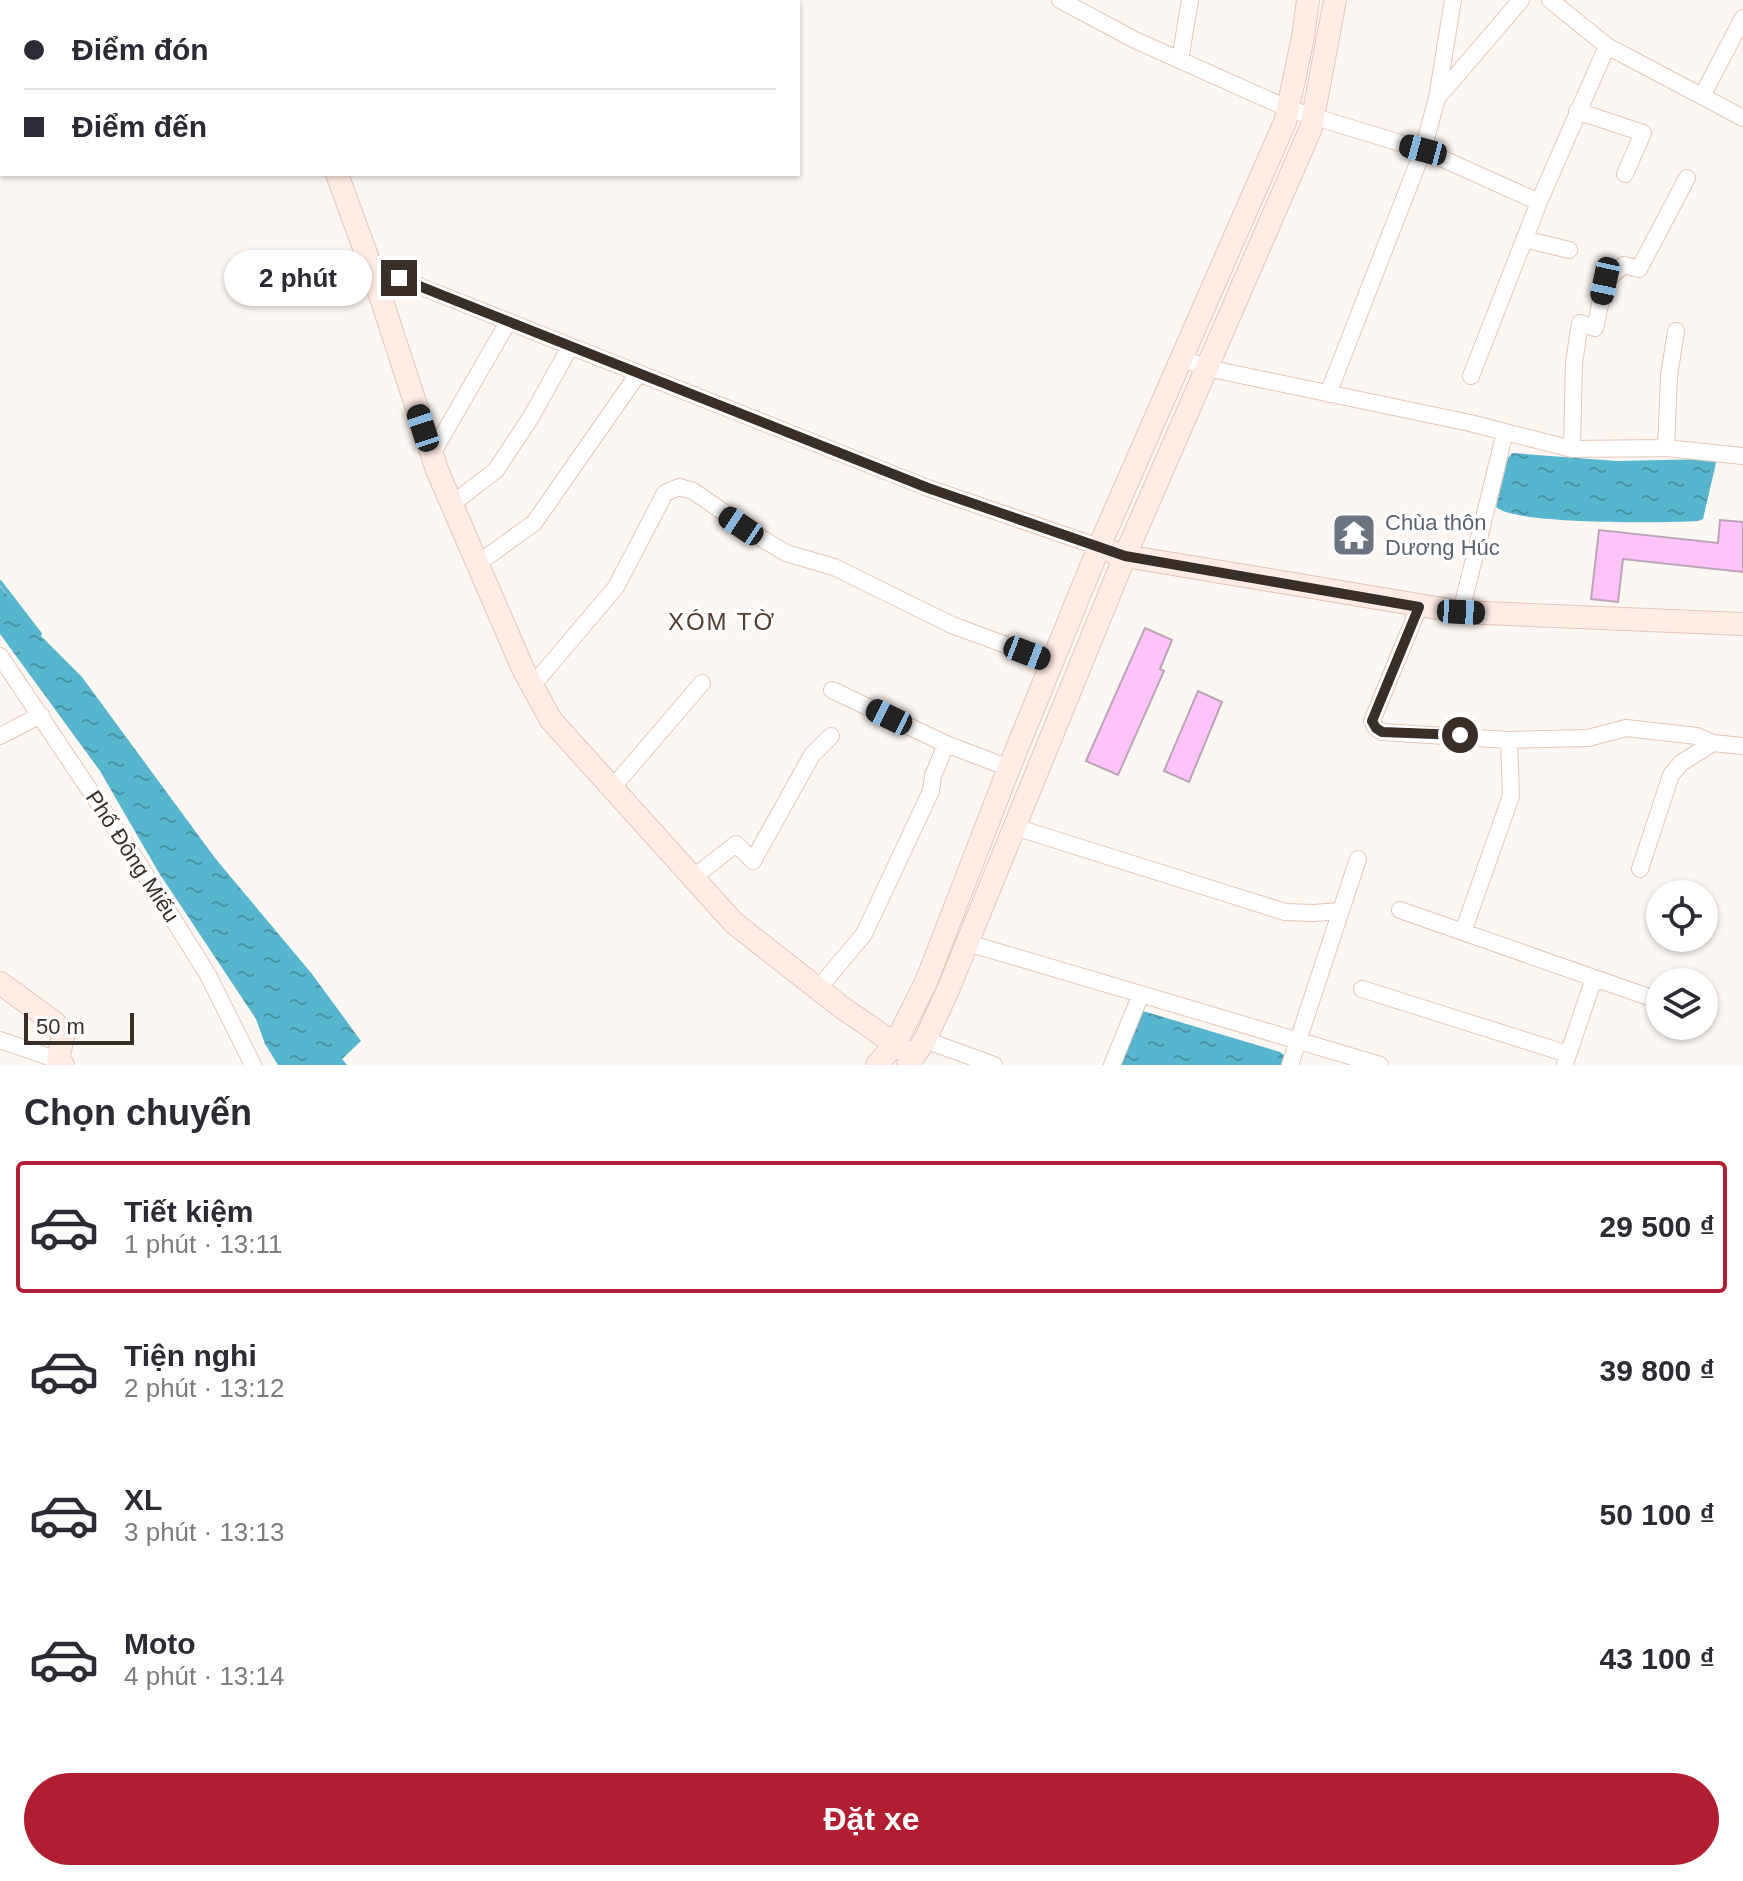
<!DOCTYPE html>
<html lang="vi">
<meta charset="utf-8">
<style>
body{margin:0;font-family:Arial,sans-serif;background:#f2f2f3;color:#2b2b33;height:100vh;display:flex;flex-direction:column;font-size:30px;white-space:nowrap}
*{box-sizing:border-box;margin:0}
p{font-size:26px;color:#7c7c81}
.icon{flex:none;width:44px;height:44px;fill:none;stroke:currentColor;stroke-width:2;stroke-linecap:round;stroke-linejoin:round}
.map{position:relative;height:1065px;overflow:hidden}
.drawer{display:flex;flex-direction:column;background:#fff;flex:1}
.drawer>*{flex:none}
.guide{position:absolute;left:0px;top:0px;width:800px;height:176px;box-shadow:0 2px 6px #0004;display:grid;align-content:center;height:176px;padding:0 24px;background:#fff}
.fabs{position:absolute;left:1646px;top:880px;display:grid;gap:16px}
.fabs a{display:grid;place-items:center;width:72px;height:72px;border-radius:50%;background:#fff;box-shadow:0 2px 6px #0004;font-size:40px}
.scale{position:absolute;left:24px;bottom:20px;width:110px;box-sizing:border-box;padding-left:8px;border:4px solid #392f28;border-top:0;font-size:22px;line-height:28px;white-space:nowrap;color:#392f28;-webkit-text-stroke:6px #fff;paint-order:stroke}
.end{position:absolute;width:36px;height:36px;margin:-18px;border:10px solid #392f28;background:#fff;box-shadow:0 0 0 4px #fff}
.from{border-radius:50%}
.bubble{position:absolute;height:56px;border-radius:28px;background:#fff;box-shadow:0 2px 6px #0004;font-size:26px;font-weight:800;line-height:56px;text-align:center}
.car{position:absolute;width:24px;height:48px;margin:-24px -12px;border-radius:10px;box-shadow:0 0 6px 2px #0007;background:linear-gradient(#222 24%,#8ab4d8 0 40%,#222 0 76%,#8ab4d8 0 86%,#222 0)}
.guide b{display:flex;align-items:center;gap:28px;height:76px;font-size:30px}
.guide b+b{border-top:2px solid #e1e1e2}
.guide i{width:20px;height:20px;background:#2b2b33}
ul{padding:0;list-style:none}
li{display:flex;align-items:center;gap:24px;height:132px;margin:0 16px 12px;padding:0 8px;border:4px solid transparent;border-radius:8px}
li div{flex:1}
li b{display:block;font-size:30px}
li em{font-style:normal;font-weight:800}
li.current{border-color:#b11e31}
li>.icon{width:72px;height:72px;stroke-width:1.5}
h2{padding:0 24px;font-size:36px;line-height:96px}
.action{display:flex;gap:16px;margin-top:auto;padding:16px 24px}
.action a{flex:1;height:92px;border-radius:48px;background:#b11e31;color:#fff;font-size:32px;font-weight:800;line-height:92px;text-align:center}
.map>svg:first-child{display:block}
.water{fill:url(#water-ripples)}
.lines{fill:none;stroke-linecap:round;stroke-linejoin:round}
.stream{stroke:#57b6cd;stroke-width:4}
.building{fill:#fec3f8;stroke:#bca4b9;stroke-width:2}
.street-casing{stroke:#e3c7b6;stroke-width:18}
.secondary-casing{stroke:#e3c7b6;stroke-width:24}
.street{stroke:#fff;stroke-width:16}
.secondary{stroke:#ffece4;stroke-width:22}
.route{stroke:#392f28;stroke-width:10}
.labels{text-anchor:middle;stroke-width:6;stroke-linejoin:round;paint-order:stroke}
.worship-label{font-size:22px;fill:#5b616d;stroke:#fff;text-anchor:start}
.street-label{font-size:22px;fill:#392f28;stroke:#fff}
.neighbourhood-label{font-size:24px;letter-spacing:2px;fill:#533c2e;stroke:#fff}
</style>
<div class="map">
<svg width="1743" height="1065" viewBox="0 0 1743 1065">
<defs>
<pattern id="water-ripples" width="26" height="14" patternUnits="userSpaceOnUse" patternTransform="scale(2)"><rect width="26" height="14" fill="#57b6cd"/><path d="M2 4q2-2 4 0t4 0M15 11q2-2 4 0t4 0" fill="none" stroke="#4994a6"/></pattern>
</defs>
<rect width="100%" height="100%" fill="#fdf7f3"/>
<!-- water -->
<path class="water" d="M 1512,453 L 1617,461 L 1706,459 L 1714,460 L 1716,463 L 1703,519 L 1698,521 C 1665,523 1516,525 1496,507 L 1508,458 Z
M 0,586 L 41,636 L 82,677 L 215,858 L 312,974 L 361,1041 L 342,1059 L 347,1065 L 278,1065 L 265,1044 L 256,1019 L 159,873 L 100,771 L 0,634 Z
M 1143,1011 L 1280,1052 L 1284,1055 L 1283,1065 L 1119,1065 L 1140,1012 Z"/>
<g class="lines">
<!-- stream -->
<path class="stream" d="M 0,582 L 40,634"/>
</g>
<!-- building -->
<path class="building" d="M 1720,520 L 1743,522 L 1743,572 L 1623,559 L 1618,602 L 1591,599 L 1599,530 L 1718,543 Z
M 1145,628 L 1172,640 L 1160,669 L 1164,671 L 1118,775 L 1086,761 Z
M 1198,691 L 1222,702 L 1189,782 L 1164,771 Z"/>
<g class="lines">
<!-- street casing -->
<g class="street-casing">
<path id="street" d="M 1060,0 L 1135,40 L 1289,109 L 1423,150 L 1539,202
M 1550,0 L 1607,46 L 1743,118
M 1180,60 L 1190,0
M 1702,96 L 1743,18
M 1438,97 L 1521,0
M 1577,111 L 1643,133 L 1625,174
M 1524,239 L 1569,250
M 371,267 L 928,488 L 1099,547
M 1184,359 L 1207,368 L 1470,423 L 1572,449 L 1666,448 L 1743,456
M 1471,376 L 1539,202 L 1607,46
M 1328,394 L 1423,150 L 1437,98 L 1453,0
M 1666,448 L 1669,376 L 1676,331
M 1572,449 L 1574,363 L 1580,323 L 1595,328 L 1605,281 L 1624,265 L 1639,269 L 1687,178
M 432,454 L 508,322
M 452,504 L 496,470 L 531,417 L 570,347
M 477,564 L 534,523 L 638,374
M 1419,607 L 1372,721 L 1376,728 L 1382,732 L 1509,740 L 1588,738 L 1626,728 L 1697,736 L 1713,743 L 1743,746
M 1461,612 L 1505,432
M 0,656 L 135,858 L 208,975 L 253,1065
M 532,686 L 616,587 L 665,493 L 679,487 L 693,491 L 764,540 L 786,553 L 834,567 L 952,625 L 1052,662
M 832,690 L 946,744 L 1009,768
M 0,736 L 41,715
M 613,787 L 702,683
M 1015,827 L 1285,912 L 1313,913 L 1341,911
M 1640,869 L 1671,775 L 1681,763 L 1713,743
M 694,877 L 736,844 L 753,861 L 812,755 L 831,736
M 1400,910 L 1660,1001
M 1463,932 L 1511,796 L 1509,740
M 968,943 L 1380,1065
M 818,989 L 864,934 L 931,791 L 933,776 L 946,744
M 1362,989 L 1568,1054
M 0,1040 L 58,1060
M 925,1040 L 994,1065
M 1565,1064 L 1594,978
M 1112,1065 L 1141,994
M 1290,1065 L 1358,859"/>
</g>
<!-- secondary casing -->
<g class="secondary-casing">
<path id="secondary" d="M 275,0 L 276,2
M 337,174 L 371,267 L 437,470 L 523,669 L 551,720 L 734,923 L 840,1006 L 905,1051
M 1112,552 L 1125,556 L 1461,612 L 1743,624
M 0,983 L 55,1023 L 63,1036 L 58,1060 L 63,1065
M 877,1065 L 895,1044 L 926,982 L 1009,768 L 1099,547 L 1285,122 L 1303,37 L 1308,0
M 908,1065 L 925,1040 L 948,990 L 1125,556 L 1311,128 L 1335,0"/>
</g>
<!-- street -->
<use href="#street" class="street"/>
<!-- secondary -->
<use href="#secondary" class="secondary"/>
</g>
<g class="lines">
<!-- route -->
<path class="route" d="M 399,278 L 928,488 L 1125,556 L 1419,607 L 1372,721 L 1376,728 L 1382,732 L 1460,735"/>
</g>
<!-- icons -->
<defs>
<g id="temple-square" transform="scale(2.3)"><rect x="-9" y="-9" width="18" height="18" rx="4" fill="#6b7280" stroke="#fff"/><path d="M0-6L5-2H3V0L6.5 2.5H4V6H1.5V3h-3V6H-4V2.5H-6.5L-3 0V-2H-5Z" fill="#fff"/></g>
</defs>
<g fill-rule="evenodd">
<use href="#temple-square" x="1354" y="535"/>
</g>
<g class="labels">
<!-- worship labels -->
<g class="worship-label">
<text x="1385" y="530">Chùa thôn<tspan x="1385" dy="25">Dương Húc</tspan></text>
</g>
<!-- street labels -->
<g class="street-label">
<text transform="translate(133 856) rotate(57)" y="8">Phố Đông Miếu</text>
</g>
<!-- neighbourhood labels -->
<g class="neighbourhood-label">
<text x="722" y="630">XÓM TỜ</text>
</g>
</g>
</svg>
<div class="fabs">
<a><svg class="icon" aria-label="locate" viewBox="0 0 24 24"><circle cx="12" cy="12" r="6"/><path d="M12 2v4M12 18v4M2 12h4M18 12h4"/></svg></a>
<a><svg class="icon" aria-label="layers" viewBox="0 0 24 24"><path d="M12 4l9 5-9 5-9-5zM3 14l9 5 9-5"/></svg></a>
</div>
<div class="scale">50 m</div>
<i class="end from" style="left:1460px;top:735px"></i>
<i class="end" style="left:399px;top:278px"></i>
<div class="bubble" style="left:224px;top:250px;width:148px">2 phút</div>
<i class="car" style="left:1423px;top:150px;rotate:285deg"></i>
<i class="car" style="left:1605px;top:281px;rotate:192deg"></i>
<i class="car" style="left:423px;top:428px;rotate:342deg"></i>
<i class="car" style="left:741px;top:526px;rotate:304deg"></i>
<i class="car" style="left:1461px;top:612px;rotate:93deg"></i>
<i class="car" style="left:1027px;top:653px;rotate:111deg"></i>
<i class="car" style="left:889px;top:717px;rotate:296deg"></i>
<div class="guide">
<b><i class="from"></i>Điểm đón</b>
<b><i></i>Điểm đến</b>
</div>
</div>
<section class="drawer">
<h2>Chọn chuyến</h2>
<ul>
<li class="current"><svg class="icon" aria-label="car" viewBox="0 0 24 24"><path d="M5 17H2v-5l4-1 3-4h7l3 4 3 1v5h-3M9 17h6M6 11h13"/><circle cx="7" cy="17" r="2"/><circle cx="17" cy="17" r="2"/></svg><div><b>Tiết kiệm</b><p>1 phút · 13:11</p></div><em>29 500 ₫</em></li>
<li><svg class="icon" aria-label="car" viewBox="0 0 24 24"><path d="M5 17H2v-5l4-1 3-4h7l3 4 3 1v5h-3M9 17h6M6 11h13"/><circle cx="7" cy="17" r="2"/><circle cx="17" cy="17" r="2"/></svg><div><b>Tiện nghi</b><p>2 phút · 13:12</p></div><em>39 800 ₫</em></li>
<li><svg class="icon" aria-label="car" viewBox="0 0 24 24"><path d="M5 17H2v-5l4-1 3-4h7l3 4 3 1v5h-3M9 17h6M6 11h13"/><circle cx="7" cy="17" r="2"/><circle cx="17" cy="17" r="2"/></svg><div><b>XL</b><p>3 phút · 13:13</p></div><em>50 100 ₫</em></li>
<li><svg class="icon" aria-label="car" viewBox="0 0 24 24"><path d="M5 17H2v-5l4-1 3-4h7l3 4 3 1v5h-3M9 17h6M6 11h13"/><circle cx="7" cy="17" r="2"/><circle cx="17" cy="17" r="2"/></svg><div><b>Moto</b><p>4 phút · 13:14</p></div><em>43 100 ₫</em></li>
</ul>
<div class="action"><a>Đặt xe</a></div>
</section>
